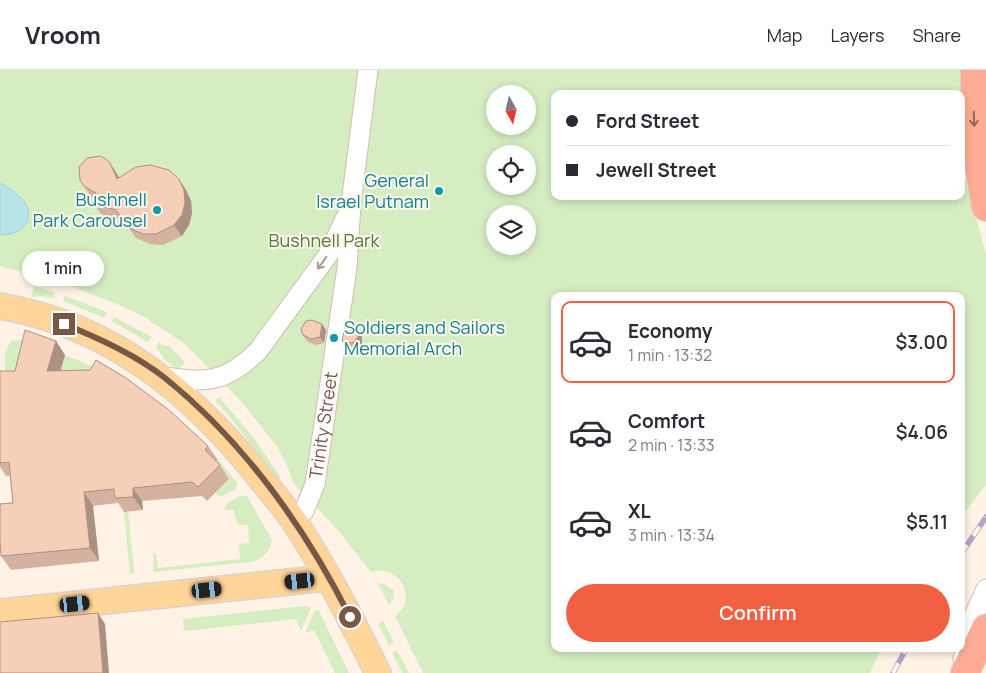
<!DOCTYPE html>
<meta charset="utf-8">
<style>
body{margin:0;font-family:Manrope,sans-serif;background:#f2f2f3;color:#2b2b33;height:100vh;display:flex;flex-direction:column;font-size:19px;white-space:nowrap}
*{box-sizing:border-box;margin:0}
p{font-size:16px;color:#7c7c81}
.icon{flex:none;width:28px;height:28px;fill:none;stroke:currentColor;stroke-width:2;stroke-linecap:round;stroke-linejoin:round}
.map{position:relative;flex:1;overflow:hidden}
.side{position:absolute;left:551px;top:222px;width:414px;height:360px;display:flex;flex-direction:column;background:#fff;border-radius:10px;box-shadow:0 2px 8px #0003}
.side>*{flex:none}
.top-card{position:absolute;left:551px;top:20px;width:414px;height:110px;border-radius:10px;box-shadow:0 2px 8px #0003;display:grid;align-content:center;height:110px;padding:0 15px;background:#fff}
.needle{width:32px;rotate:172deg}
.controls{position:absolute;left:486px;top:15px;display:grid;gap:10px}
.controls a{display:grid;place-items:center;width:50px;height:50px;border-radius:50%;background:#fff;box-shadow:0 2px 8px #0003;font-size:25px}
.end{position:absolute;width:22px;height:22px;margin:-11px;border:6px solid #795747;background:#fff;box-shadow:0 0 0 2px #fff}
.from{border-radius:50%}
.bubble{position:absolute;height:35px;border-radius:18px;background:#fff;box-shadow:0 2px 8px #0003;font-size:16px;font-weight:600;line-height:35px;text-align:center}
.car{position:absolute;width:15px;height:30px;margin:-15px -8px;border-radius:6px;box-shadow:0 0 4px 1px #0007;background:linear-gradient(#222 24%,#8ab4d8 0 40%,#222 0 76%,#8ab4d8 0 86%,#222 0)}
.top-card b{display:flex;align-items:center;gap:18px;height:48px;font-size:19px}
.top-card b+b{border-top:1px solid #e1e1e2}
.top-card i{width:12px;height:12px;background:#2b2b33}
ul{padding:9px 0 0;list-style:none}
li{display:flex;align-items:center;gap:15px;height:82px;margin:0 10px 8px;padding:0 5px;border:2px solid transparent;border-radius:10px}
li div{flex:1}
li b{display:block;font-size:19px}
li em{font-style:normal;font-weight:600}
li.selected{border-color:#f16040}
li>.icon{width:45px;height:45px;stroke-width:1.5}
.action{display:flex;gap:10px;margin-top:auto;padding:10px 15px}
.action a{flex:1;height:58px;border-radius:30px;background:#f16040;color:#fff;font-size:20px;font-weight:600;line-height:58px;text-align:center}
header{display:flex;align-items:center;gap:30px;box-sizing:border-box;height:70px;padding:0 25px;background:#fff;border-bottom:1px solid #e1e1e2}
header strong{font-size:24px}
nav{display:flex;gap:28px;margin-inline-start:auto;font-size:18px}
.map>svg:first-child{display:block}
.green{fill:#d5edc1;fill-rule:evenodd}
.water{fill:#b7e4e9;stroke:#9cd5dc}
.lines{fill:none;stroke-linecap:round;stroke-linejoin:round}
.minor-casing{stroke:#d3bcac;stroke-width:21}
.major-casing{stroke:#dcd3cf;stroke-width:28}
.highway-casing{stroke:#dcd3cf;stroke-width:30}
.minor{stroke:#fff;stroke-width:19}
.major{stroke:#ffd59a;stroke-width:25}
.highway{stroke:#fdad96;stroke-width:28}
.rail-casing{stroke:#b5a1c9;stroke-width:5.5}
.rail{stroke:#fff7ec;stroke-width:4;stroke-dasharray:11;stroke-linecap:butt}
.wall{fill:#d4b29f}
.shaded-wall{fill:#ac9182}
.building{fill:#f6cfb9;stroke:#ac9182}
.oneway{stroke:#936857}
.oneway2{stroke:#af9a91}
.route{stroke:#795747;stroke-width:6}
.culture-dot{fill:#0f9aa8;stroke:#fff7ec;stroke-width:2}
.labels{text-anchor:middle;stroke-width:4;stroke-linejoin:round;paint-order:stroke}
.culture-label{font-size:18px;fill:#0d838f;stroke:#fff7ec;text-anchor:end}
.park-label{font-size:18px;fill:#517a3c;stroke:#fff7ec}
.street-label{font-size:18px;fill:#795747;stroke:#fff7ec}
</style>
<header>
<strong>Vroom</strong>
<nav><a>Map</a><a>Layers</a><a>Share</a></nav>
</header>
<div class="map">
<svg width="986" height="603" viewBox="0 0 986 603">
<rect width="100%" height="100%" fill="#fef3e4"/>
<!-- green -->
<path class="green" d="M 0,0 L 964,0 L 961,70 L 961,24 L 555,24 L 555,126 L 961,126 L 961,77 L 965,108 L 986,184 L 986,415 L 961,447 L 961,226 L 555,226 L 555,579 L 881,579 L 870,603 L 423,603 L 395,546 C 419,530 400,494 371,502 L 337,459 L 293,413 L 287,395 L 276,375 L 240,330 L 185,274 L 144,247 L 117,234 L 63,213 L 0,196 ZM 495,24 L 528,24 L 528,56 L 495,56 ZM 495,84 L 528,84 L 528,116 L 495,116 ZM 495,144 L 528,144 L 528,176 L 495,176 Z
M 34,216 L 55,222 L 53,228 L 41,226 L 31,227 Z
M 65,226 L 107,242 L 104,248 L 63,231 Z
M 114,247 L 152,267 L 148,272 L 112,251 Z
M 25,270 L 31,284 L 5,315 L 5,283 L 11,271 Z
M 159,272 L 166,277 L 168,275 L 185,292 L 178,300 L 165,290 L 156,277 Z
M 65,285 L 96,298 L 94,303 L 59,308 Z
M 219,327 L 254,368 L 281,408 L 277,410 L 230,347 L 215,331 Z
M 219,390 L 237,413 L 236,419 L 221,427 L 215,423 L 229,409 L 214,393 Z
M 240,426 L 247,426 L 272,470 C 271,482 261,490 250,492 L 153,502 L 153,483 L 156,484 L 158,498 L 240,489 L 239,474 L 249,473 L 248,455 L 237,454 L 234,440 L 226,440 L 224,438 L 229,432 Z
M 124,442 L 128,442 L 134,501 L 134,503 L 130,504 Z
M 383,513 L 394,521 L 393,529 L 389,535 L 378,514 Z
M 305,536 L 311,538 L 301,561 L 296,549 L 184,561 L 183,549 Z
M 315,540 L 319,541 L 349,603 L 335,603 L 314,560 L 305,563 Z
M 383,551 L 394,572 L 389,575 L 378,554 Z
M 397,580 L 409,603 L 402,603 L 392,583 Z"/>
<!-- water -->
<path class="water" d="M 0,113 C 9,118 19,124 25,133 C 37,150 18,168 0,164 Z"/>
<g class="lines">
<!-- minor casing -->
<g class="minor-casing">
<g id="minor">
<path d="M 164,307 C 207,313 225,313 258,281 L 328,185 L 346,147"/>
<path id="s1" d="M 294,450 L 304,441 L 315,414 L 347,198 L 351,134 L 368,0"/>
<path d="M 963,589 L 971,552 L 986,519"/>
</g>
</g>
<!-- major casing -->
<g class="major-casing">
<path id="major" d="M 0,236 C 111,255 193,323 261,409 C 272,423 284,436 294,451 C 326,499 352,551 378,603
M 0,542 L 327,508"/>
</g>
<!-- highway casing -->
<g class="highway-casing">
<path id="highway" d="M 975,0 L 975,69 L 986,137
M 965,603 L 986,558"/>
</g>
<!-- minor -->
<use href="#minor" class="minor"/>
<!-- major -->
<use href="#major" class="major"/>
<!-- highway -->
<use href="#highway" class="highway"/>
<!-- rail casing -->
<g class="rail-casing">
<path id="rail" d="M 961,484 L 986,447
M 893,603 L 906,579"/>
</g>
<!-- rail -->
<use href="#rail" class="rail"/>
</g>
<!-- wall -->
<path class="wall" d="M 110,93 L 117,104 L 119,107 L 186,120 L 191,131 L 192,143 L 189,155 L 182,166 L 163,175 L 150,174 L 136,168 L 124,151 L 101,144 L 94,134 L 95,129 L 91,127 L 80,110 Z
M 322,254 L 326,260 L 324,273 L 315,275 L 307,271 L 303,265 Z
M 362,267 L 362,273 L 357,279 L 347,277 L 342,271 Z
M 65,285 L 61,300 L 208,376 L 218,390 L 216,391 L 220,395 L 229,409 L 207,431 L 202,426 L 142,431 L 143,440 L 124,442 L 118,433 L 93,436 L 99,491 L 11,500 L 1,486 L 13,433 L 10,406 L 6,406 L 0,397 L 0,301 L 15,301 Z"/>
<!-- shaded-wall -->
<path class="shaded-wall" d="M 110,93 L 117,104 L 124,119 L 117,109 Z
M 179,109 L 186,120 L 191,131 L 192,143 L 189,155 L 182,166 L 174,155 Z
M 322,254 L 326,260 L 324,273 L 320,267 Z
M 358,261 L 362,267 L 362,273 L 357,279 L 353,273 Z
M 56,271 L 65,285 L 56,314 L 47,301 Z
M 133,418 L 142,431 L 143,440 L 133,427 Z
M 84,422 L 93,436 L 99,491 L 90,478 Z
M 98,543 L 105,554 L 109,603 L 103,603 Z"/>
<!-- building -->
<path class="building" d="M 100,86 L 106,89 L 110,93 L 117,109 L 136,97 L 150,95 L 169,100 L 179,109 L 184,120 L 185,133 L 182,145 L 174,155 L 156,164 L 143,164 L 129,158 L 116,140 L 94,134 L 96,123 L 84,116 L 80,110 L 79,97 L 87,88 Z
M 312,250 L 322,254 L 320,267 L 311,269 L 303,265 L 301,259 L 306,251 Z
M 345,256 L 354,257 L 358,261 L 358,267 L 353,273 L 342,271 Z
M 25,260 L 56,271 L 47,301 L 90,300 L 96,290 L 126,308 L 169,340 L 208,376 L 205,380 L 220,395 L 198,417 L 192,412 L 133,418 L 133,427 L 115,428 L 114,419 L 84,422 L 90,478 L 1,486 L 0,472 L 0,434 L 13,433 L 9,392 L 0,393 L 0,301 L 15,301 Z
M 98,543 L 103,603 L 0,603 L 0,552 Z"/>
<!-- one-way arrows -->
<defs><path id="oneway-shaft" d="M-6 0H5M1.5-3L5.5 0L1.5 3" fill="none" stroke-width="1.6" stroke-linecap="round" stroke-linejoin="round" transform="scale(1.25)"/></defs>
<use class="oneway" href="#oneway-shaft" transform="translate(974 49) rotate(88)"/>
<use class="oneway2" href="#oneway-shaft" transform="translate(322 193) rotate(126)"/>
<g class="lines">
<!-- route -->
<path class="route" d="M 64,254 C 98,268 136,285 165,308 C 243,371 305,457 350,547"/>
</g>
<!-- markers -->
<g class="culture-dot">
<circle cx="439" cy="121" r="5"/>
<circle cx="157" cy="140" r="5"/>
<circle cx="334" cy="268" r="5"/>
</g>
<g class="labels">
<!-- culture labels -->
<g class="culture-label">
<text x="429" y="117">General<tspan x="429" dy="21">Israel Putnam</tspan></text>
<text x="147" y="136">Bushnell<tspan x="147" dy="21">Park Carousel</tspan></text>
<text x="344" y="264" text-anchor="start">Soldiers and Sailors<tspan x="344" dy="21">Memorial Arch</tspan></text>
</g>
<!-- park labels -->
<g class="park-label">
<text x="324" y="177">Bushnell Park</text>
</g>
<!-- street labels -->
<g class="street-label">
<text dy="6" stroke="none"><textPath href="#s1" startOffset="102">Trinity Street</textPath></text>
</g>
</g>
</svg>
<div class="controls">
<a><svg class="needle" viewBox="-14 -14 28 28"><path d="M0-13l5 13h-10z" fill="#e53935"/><path d="M0 13l5-13h-10z" fill="#7c7c81"/></svg></a>
<a><svg class="icon" aria-label="locate" viewBox="0 0 24 24"><circle cx="12" cy="12" r="6"/><path d="M12 2v4M12 18v4M2 12h4M18 12h4"/></svg></a>
<a><svg class="icon" aria-label="layers" viewBox="0 0 24 24"><path d="M12 4l9 5-9 5-9-5zM3 14l9 5 9-5"/></svg></a>
</div>
<i class="end from" style="left:350px;top:547px"></i>
<i class="end" style="left:64px;top:254px"></i>
<div class="bubble" style="left:22px;top:181px;width:82px">1 min</div>
<i class="car" style="left:300px;top:511px;rotate:264deg"></i>
<i class="car" style="left:207px;top:520px;rotate:84deg"></i>
<i class="car" style="left:75px;top:534px;rotate:84deg"></i>
<div class="top-card">
<b><i class="from"></i>Ford Street</b>
<b><i></i>Jewell Street</b>
</div>
<section class="side">
<ul>
<li class="selected"><svg class="icon" aria-label="car" viewBox="0 0 24 24"><path d="M5 17H2v-5l4-1 3-4h7l3 4 3 1v5h-3M9 17h6M6 11h13"/><circle cx="7" cy="17" r="2"/><circle cx="17" cy="17" r="2"/></svg><div><b>Economy</b><p>1 min · 13:32</p></div><em>$3.00</em></li>
<li><svg class="icon" aria-label="car" viewBox="0 0 24 24"><path d="M5 17H2v-5l4-1 3-4h7l3 4 3 1v5h-3M9 17h6M6 11h13"/><circle cx="7" cy="17" r="2"/><circle cx="17" cy="17" r="2"/></svg><div><b>Comfort</b><p>2 min · 13:33</p></div><em>$4.06</em></li>
<li><svg class="icon" aria-label="car" viewBox="0 0 24 24"><path d="M5 17H2v-5l4-1 3-4h7l3 4 3 1v5h-3M9 17h6M6 11h13"/><circle cx="7" cy="17" r="2"/><circle cx="17" cy="17" r="2"/></svg><div><b>XL</b><p>3 min · 13:34</p></div><em>$5.11</em></li>
</ul>
<div class="action"><a>Confirm</a></div>
</section>
</div>
